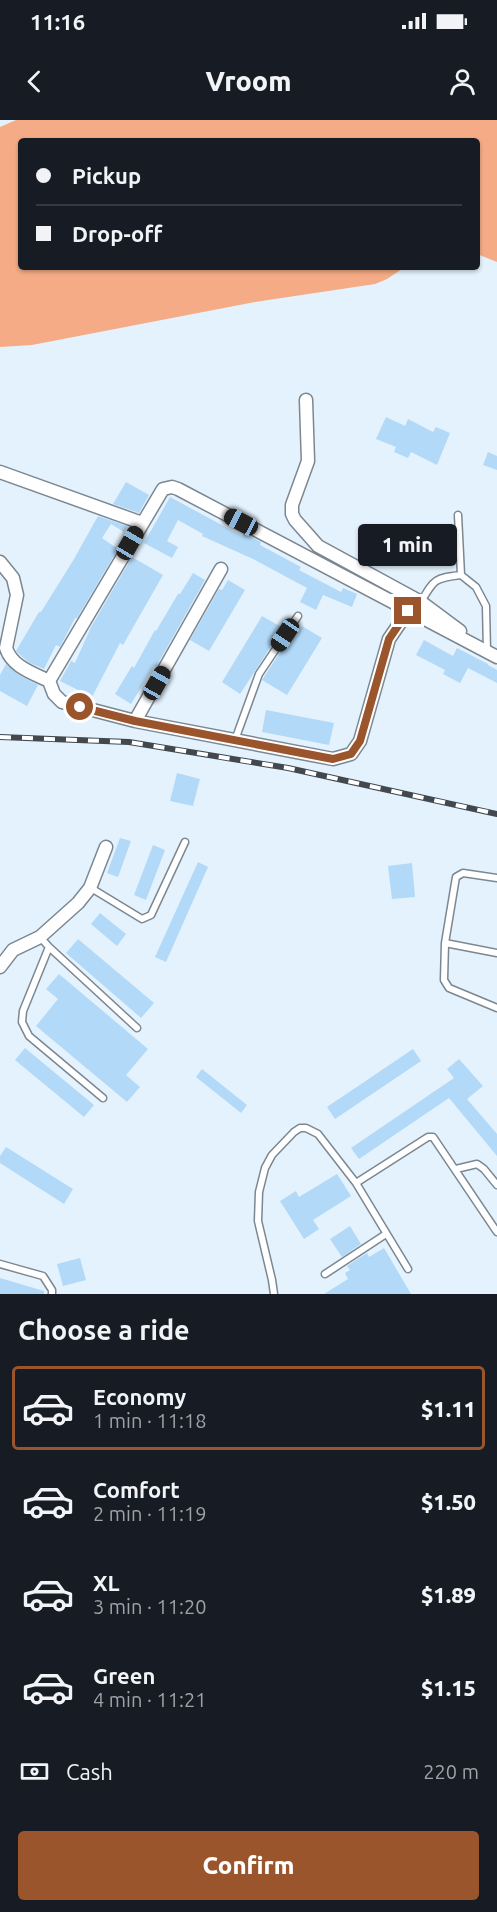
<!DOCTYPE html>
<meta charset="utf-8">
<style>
body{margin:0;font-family:Ubuntu,sans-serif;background:#20242c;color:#f1f3f6;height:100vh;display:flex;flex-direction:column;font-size:22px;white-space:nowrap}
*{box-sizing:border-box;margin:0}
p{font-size:20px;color:#9ea1a6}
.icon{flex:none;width:33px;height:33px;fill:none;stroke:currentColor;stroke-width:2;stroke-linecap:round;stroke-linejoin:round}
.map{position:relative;height:1174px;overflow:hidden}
.panel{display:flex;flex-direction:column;background:#171b24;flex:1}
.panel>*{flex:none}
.hud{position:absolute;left:18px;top:18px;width:462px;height:132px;border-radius:6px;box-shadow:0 2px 4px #0004;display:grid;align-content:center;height:132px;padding:0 18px;background:#171b24}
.end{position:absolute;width:27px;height:27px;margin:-14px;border:8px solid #9b552c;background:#fff;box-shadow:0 0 0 3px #fff}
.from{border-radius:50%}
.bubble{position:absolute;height:42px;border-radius:6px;background:#171b24;box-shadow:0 2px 4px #0004;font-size:20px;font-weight:800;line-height:42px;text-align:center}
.car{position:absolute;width:18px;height:36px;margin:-18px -9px;border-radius:8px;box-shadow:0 0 4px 2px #0007;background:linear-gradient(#222 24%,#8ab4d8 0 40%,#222 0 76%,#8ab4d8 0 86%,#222 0)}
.hud b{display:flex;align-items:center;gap:21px;height:57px;font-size:22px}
.hud b+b{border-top:2px solid #363941}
.hud i{width:15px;height:15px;background:#f1f3f6}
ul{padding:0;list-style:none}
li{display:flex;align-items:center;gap:18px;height:84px;margin:0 12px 9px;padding:0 6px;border:3px solid transparent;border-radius:6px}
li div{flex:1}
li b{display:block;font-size:22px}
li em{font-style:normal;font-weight:800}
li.selected{border-color:#9b552c}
li>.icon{width:54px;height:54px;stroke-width:1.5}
h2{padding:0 18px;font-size:27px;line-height:72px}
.pay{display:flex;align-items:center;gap:15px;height:66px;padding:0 18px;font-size:22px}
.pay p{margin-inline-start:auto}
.button{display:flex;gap:12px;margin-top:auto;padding:12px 18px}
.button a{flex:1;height:69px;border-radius:6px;background:#9b552c;color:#fff;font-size:24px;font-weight:800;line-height:69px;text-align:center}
.status{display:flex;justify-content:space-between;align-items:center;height:42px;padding:0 30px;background:#171b24;direction:ltr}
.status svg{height:16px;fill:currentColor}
header{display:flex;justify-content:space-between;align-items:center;height:78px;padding:0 18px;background:#171b24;font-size:27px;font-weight:800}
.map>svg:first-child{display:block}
.water{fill:#f5ac86}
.building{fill:#b2d9f8}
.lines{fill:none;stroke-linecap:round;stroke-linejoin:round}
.lane-casing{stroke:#7b8791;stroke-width:9}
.street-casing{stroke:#7b8791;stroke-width:15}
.lane{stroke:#fff;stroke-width:6}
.street{stroke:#fff;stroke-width:12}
.rail-casing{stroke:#42484d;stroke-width:6}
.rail{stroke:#fff;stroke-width:4;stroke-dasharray:11;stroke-linecap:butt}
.route{stroke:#9b552c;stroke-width:8}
</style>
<div class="status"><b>11:16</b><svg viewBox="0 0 49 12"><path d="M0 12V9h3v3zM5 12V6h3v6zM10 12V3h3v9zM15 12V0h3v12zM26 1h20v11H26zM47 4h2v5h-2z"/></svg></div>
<header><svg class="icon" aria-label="back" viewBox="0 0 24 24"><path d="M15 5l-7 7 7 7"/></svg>Vroom<svg class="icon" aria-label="person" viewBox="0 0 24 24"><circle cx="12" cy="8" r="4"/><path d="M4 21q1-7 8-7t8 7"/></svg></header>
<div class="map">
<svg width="497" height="1174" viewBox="0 0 497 1174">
<rect width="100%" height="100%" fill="#e4f2fd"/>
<!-- water -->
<path class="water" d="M 16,0 L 497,0 L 497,142 L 477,134 L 477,21 L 21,21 L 21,147 L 405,147 L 387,159 L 375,164 L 255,182 L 32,225 L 0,227 L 0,7 Z"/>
<!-- building -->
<path class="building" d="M 386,297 L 405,306 L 408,299 L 433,312 L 436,307 L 450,313 L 437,345 L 411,332 L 408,338 L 394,332 L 396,327 L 376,319 Z
M 488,332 L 497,336 L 497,350 L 483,345 Z
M 126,362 L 149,375 L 139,393 L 113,384 Z
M 170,377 L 242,416 L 244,413 L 261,422 L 260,425 L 301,447 L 299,450 L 341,472 L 343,468 L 357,474 L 352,487 L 323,475 L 316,490 L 300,482 L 307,468 L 253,439 L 202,416 L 203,414 L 178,400 L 167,421 L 178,427 L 172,438 L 144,423 Z
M 98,396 L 127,406 L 124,412 L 111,404 L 102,418 L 118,429 L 77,498 L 75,498 L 60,527 L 56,525 L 44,549 L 28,542 L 16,531 L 39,492 L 41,492 L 74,439 Z
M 132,437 L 163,455 L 123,525 L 120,523 L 92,577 L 60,561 L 71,541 L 75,543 L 91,507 Z
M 193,453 L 205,460 L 156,547 L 154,546 L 131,584 L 115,574 L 132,546 L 134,548 L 155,510 L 156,511 L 178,474 L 180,474 Z
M 228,460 L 245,470 L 209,531 L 190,520 L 219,469 L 222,470 Z
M 262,496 L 283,508 L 240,574 L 222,562 Z
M 302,506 L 322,518 L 287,575 L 262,560 L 292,514 L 296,516 Z
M 424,520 L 453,536 L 457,528 L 488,544 L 488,545 L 497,550 L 497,563 L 468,548 L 460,563 L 443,554 L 445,550 L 416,535 Z
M 6,544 L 19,555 L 38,565 L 27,586 L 0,571 L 0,555 Z
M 266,590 L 334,603 L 329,625 L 262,612 Z
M 177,653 L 200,659 L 193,686 L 170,681 Z
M 120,718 L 131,721 L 118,757 L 107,753 Z
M 153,725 L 165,730 L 146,780 L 134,775 Z
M 198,742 L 208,747 L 166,842 L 155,837 Z
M 412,743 L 415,777 L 392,779 L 388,746 Z
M 100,793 L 126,814 L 117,826 L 91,804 Z
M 78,819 L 154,883 L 141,898 L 66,833 Z
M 59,854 L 148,929 L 126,955 L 140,967 L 127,982 L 36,906 L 58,879 L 46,869 Z
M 25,928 L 94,985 L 84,997 L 15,940 Z
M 413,929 L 421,941 L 335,999 L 327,987 Z
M 459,939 L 483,966 L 467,979 L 497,1014 L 497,1036 L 449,978 L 359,1039 L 351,1028 L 454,958 L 447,949 Z
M 202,949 L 247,985 L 241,993 L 196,957 Z
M 6,1027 L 73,1069 L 64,1084 L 0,1043 L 0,1036 Z
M 337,1054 L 351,1076 L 313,1100 L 319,1109 L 304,1119 L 280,1081 L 296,1071 L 299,1077 Z
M 350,1106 L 361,1124 L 342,1137 L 330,1119 Z
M 384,1128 L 411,1174 L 324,1174 L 348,1159 L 345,1153 L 350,1150 L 347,1146 L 367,1133 L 369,1137 Z
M 80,1138 L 86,1160 L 63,1166 L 57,1144 Z
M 0,1158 L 44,1171 L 44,1174 L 0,1174 Z"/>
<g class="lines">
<!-- lane casing -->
<g class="lane-casing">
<path id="lane" d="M 458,395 L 461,455
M 421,482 C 434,459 435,458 461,455 L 476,467 L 486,486 L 487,532
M 235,620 L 259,554 L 298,496
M 497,758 L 463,753 L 456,757 L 445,823 L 444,860 L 449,868 L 497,888
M 91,768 L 142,799 L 151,795 L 185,722
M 40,817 L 49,827 L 137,908
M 445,823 L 497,833
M 49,827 L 23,891 L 22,902 L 29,916 L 103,978
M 456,1049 L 477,1044 L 484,1049 L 497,1065
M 356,1063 L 428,1017 L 433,1017 L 497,1112
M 0,1144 L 43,1156 L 52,1170 L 52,1174
M 325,1154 L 386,1114
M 274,1174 L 272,1160 L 258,1101 L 259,1072 L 265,1048 L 272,1035 L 294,1012 L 300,1008 L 306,1008 L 318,1014 L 356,1063 L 408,1149"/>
</g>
<!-- street casing -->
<g class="street-casing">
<path id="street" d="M 306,280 L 308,341 L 292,385 L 292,394 L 295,400 L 318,426 L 421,482 L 460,511
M 0,352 L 142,403
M 0,442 L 13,458 L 17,475 L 6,528 C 12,547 33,553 49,561
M 408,491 L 389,519 L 360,621 L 351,634 L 333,639 L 135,601 L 62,582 L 54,574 L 49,561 L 163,369 L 172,367 L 178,369 L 497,537
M 135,601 L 221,449
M 0,847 L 13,830 L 40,817 L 78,783 L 90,768 L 106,727"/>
</g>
<!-- lane -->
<use href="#lane" class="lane"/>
<!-- street -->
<use href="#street" class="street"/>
<!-- rail casing -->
<g class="rail-casing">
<path id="rail" d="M 0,617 L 129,622 L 288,648 L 497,694"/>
</g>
<!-- rail -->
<use href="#rail" class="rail"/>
</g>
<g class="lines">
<!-- route -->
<path class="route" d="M 80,587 L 135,601 L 333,639 L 351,634 L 360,621 L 389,519 L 408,491"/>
</g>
</svg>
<i class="end from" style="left:80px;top:587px"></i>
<i class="end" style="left:408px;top:491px"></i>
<div class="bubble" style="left:358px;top:404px;width:99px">1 min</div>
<i class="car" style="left:241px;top:402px;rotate:298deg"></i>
<i class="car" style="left:130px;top:423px;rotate:30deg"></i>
<i class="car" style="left:285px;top:515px;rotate:214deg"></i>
<i class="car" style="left:157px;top:563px;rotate:29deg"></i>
<div class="hud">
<b><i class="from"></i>Pickup</b>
<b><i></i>Drop-off</b>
</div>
</div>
<section class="panel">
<h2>Choose a ride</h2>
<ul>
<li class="selected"><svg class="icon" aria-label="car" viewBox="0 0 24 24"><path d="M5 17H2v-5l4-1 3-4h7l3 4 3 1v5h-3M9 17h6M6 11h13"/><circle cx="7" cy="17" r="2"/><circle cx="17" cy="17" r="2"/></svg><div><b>Economy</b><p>1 min · 11:18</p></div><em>$1.11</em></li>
<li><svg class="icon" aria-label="car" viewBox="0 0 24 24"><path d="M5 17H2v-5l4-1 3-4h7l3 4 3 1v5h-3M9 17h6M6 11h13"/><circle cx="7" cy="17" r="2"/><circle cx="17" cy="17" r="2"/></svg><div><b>Comfort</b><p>2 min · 11:19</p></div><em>$1.50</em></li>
<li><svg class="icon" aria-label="car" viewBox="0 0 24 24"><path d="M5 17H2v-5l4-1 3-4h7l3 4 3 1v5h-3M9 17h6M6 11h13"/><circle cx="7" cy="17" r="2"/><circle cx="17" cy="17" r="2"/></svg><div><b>XL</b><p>3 min · 11:20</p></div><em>$1.89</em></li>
<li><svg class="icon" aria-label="car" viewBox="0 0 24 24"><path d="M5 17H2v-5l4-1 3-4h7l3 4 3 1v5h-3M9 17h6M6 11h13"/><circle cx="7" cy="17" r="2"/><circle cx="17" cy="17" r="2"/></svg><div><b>Green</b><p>4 min · 11:21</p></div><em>$1.15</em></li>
</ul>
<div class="pay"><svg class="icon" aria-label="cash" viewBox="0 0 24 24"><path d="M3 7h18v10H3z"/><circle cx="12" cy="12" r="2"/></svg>Cash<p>220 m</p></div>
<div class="button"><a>Confirm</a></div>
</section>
